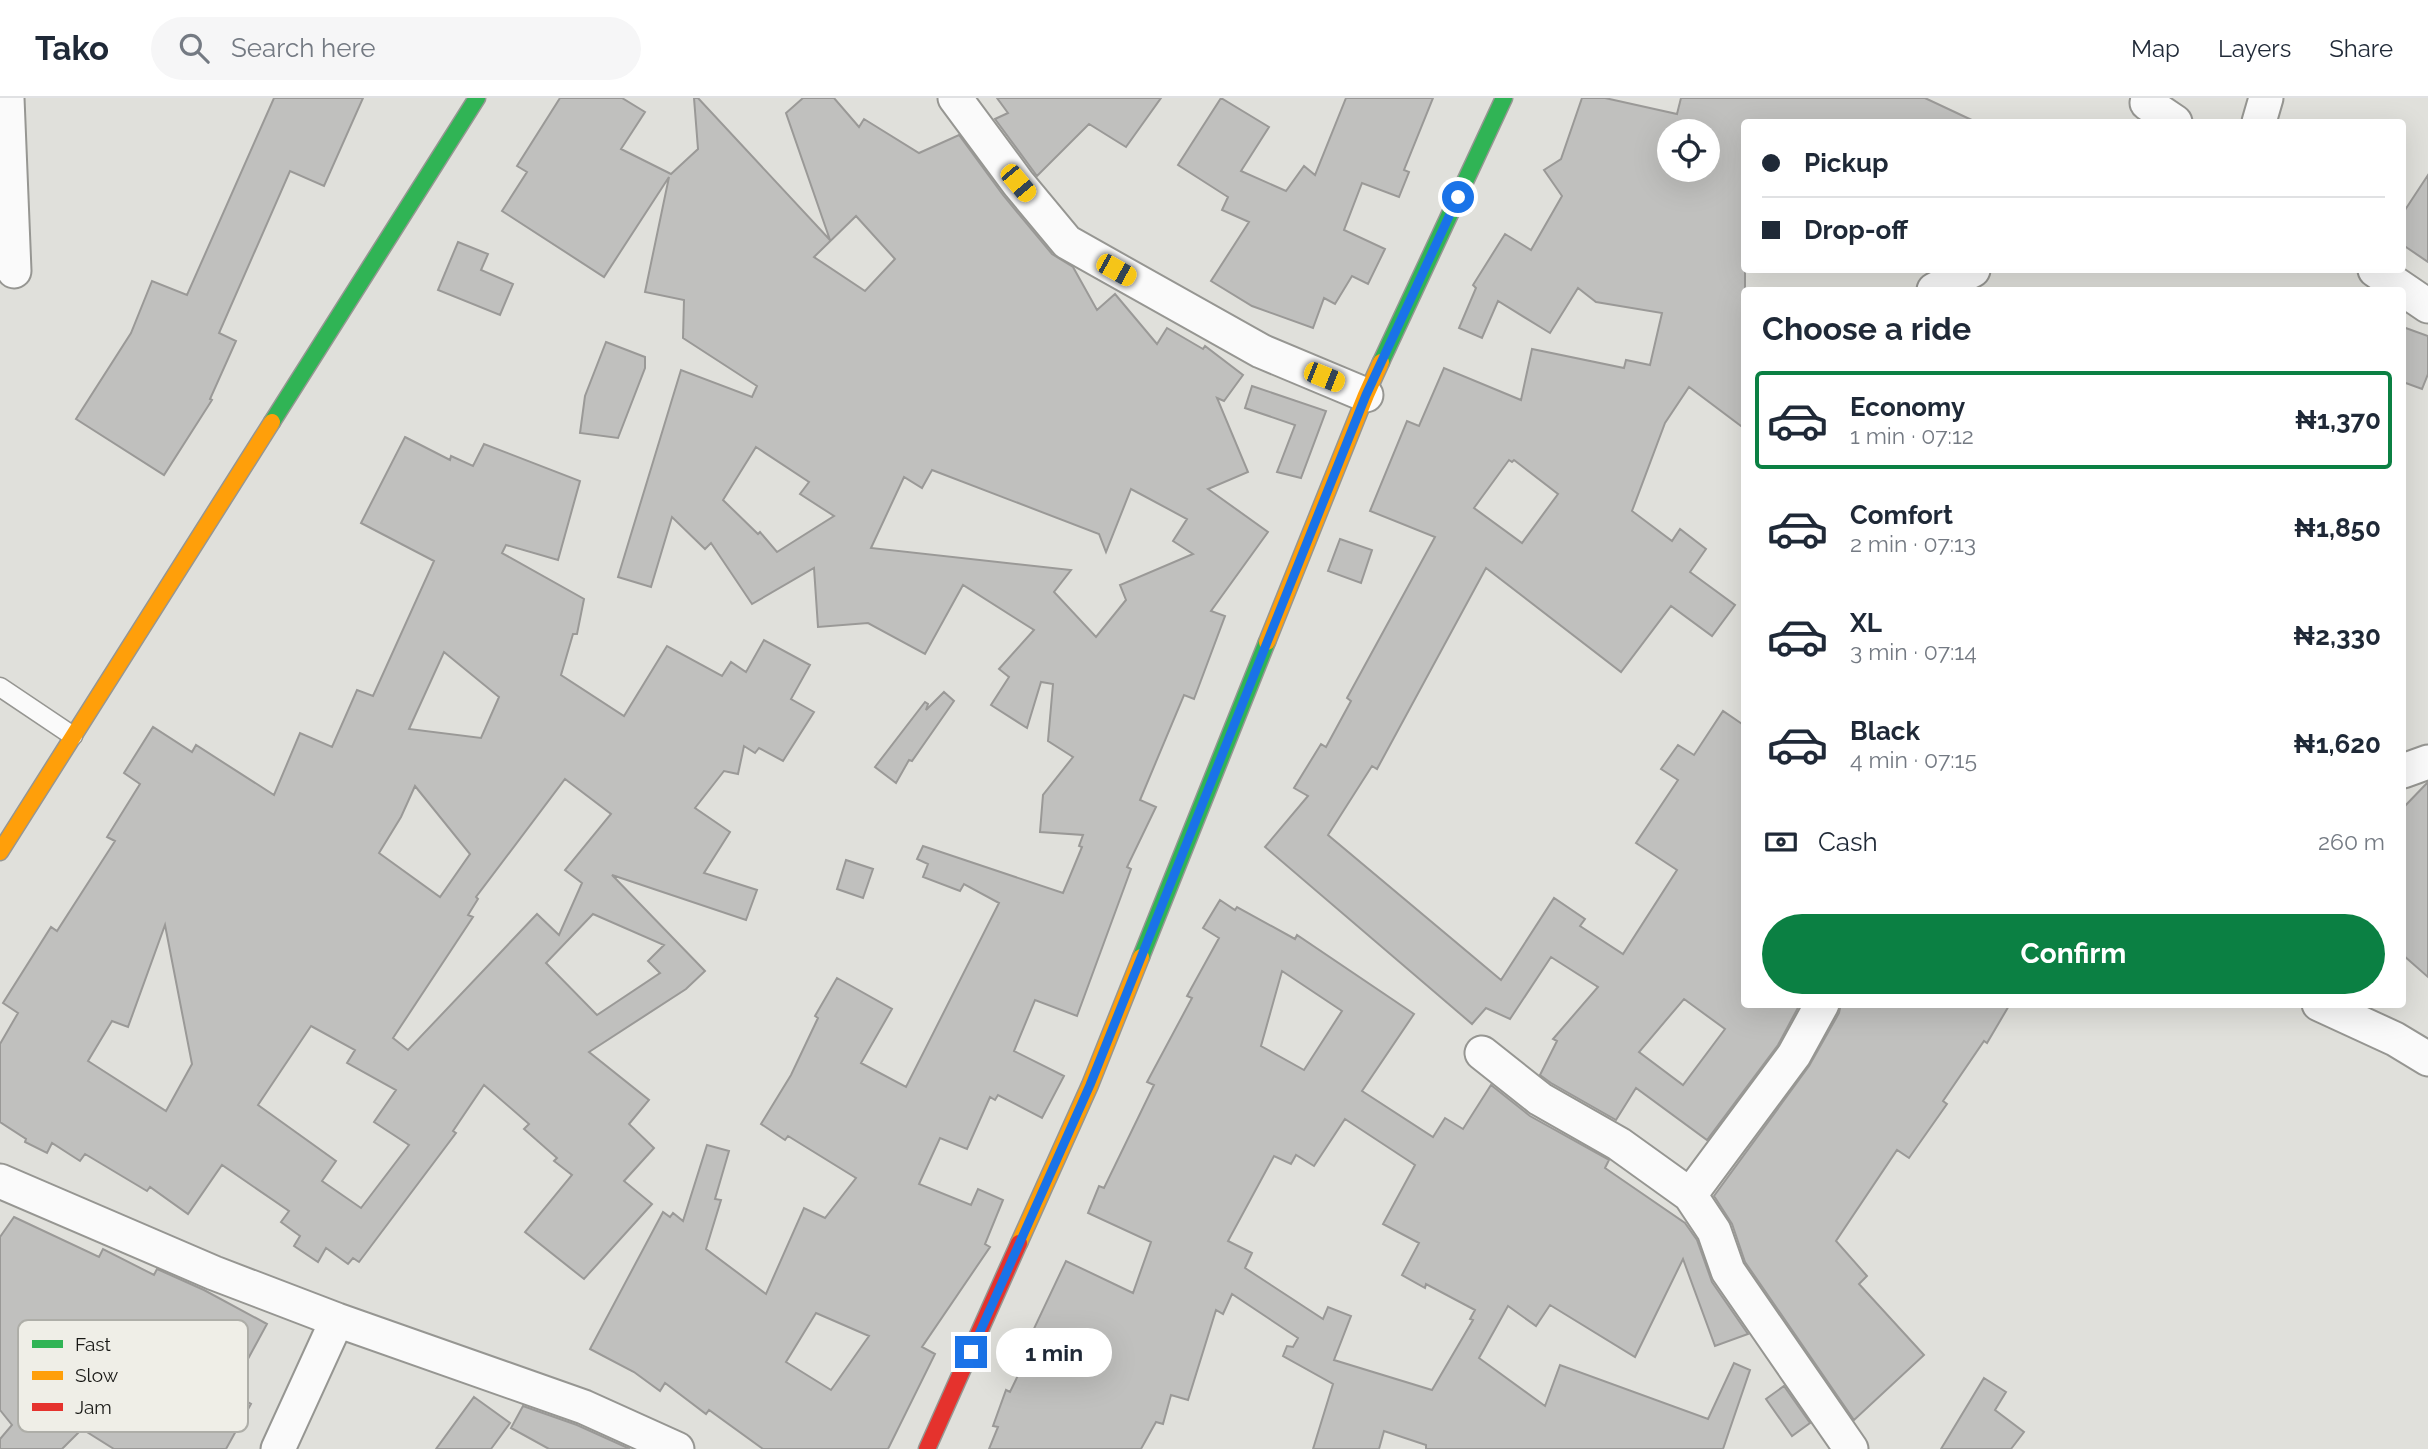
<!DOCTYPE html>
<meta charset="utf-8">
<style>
body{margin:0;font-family:Raleway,sans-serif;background:#f6f6f7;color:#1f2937;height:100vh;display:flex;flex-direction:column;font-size:26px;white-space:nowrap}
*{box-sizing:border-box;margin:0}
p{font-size:23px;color:#747a83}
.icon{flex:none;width:38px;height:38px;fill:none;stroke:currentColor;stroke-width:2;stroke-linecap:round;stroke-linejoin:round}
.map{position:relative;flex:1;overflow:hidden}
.panel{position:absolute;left:1741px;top:189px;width:665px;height:721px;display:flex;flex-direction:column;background:#fff;border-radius:7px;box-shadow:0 7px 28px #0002}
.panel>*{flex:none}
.hud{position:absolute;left:1741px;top:21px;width:665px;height:154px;border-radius:7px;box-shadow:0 7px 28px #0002;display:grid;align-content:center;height:154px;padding:0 21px;background:#fff}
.fabs{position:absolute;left:1657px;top:21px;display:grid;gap:14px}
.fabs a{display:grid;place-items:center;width:63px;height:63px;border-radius:50%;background:#fff;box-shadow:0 7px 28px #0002;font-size:35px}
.end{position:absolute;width:32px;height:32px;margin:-16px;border:9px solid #1a73e8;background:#fff;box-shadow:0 0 0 4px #fff}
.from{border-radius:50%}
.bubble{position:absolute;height:49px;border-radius:24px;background:#fff;box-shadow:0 7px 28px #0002;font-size:23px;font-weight:700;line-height:49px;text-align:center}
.car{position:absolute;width:21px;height:42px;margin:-21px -10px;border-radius:9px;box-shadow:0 0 5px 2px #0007;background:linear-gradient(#f5c518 24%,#345 0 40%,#f5c518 0 76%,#345 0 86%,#f5c518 0)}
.hud b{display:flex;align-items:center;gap:24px;height:66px;font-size:26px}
.hud b+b{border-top:2px solid #e0e1e3}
.hud i{width:18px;height:18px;background:#1f2937}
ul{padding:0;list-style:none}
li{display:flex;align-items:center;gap:21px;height:98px;margin:0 14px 10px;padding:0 7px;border:4px solid transparent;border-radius:7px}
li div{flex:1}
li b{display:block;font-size:26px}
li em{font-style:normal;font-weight:700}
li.active{border-color:#0b8043}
li>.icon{width:63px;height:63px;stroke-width:1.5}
h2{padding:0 21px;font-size:32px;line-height:84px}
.pay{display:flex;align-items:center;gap:18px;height:77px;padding:0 21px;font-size:26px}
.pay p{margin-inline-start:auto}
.primary-button{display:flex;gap:14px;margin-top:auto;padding:14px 21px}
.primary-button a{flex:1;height:80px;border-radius:42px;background:#0b8043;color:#fff;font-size:28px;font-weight:700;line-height:80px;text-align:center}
header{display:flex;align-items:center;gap:42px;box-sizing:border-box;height:98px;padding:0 35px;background:#fff;border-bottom:2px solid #e0e1e3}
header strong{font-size:33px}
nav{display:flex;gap:38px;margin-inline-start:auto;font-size:24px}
.search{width:490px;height:63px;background:#f6f6f7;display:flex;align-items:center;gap:18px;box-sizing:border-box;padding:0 24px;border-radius:38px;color:#747a83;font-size:26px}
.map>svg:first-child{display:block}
.building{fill:#c0c0be;stroke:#9a9997;stroke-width:2;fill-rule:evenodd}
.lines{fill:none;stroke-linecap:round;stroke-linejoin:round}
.lane-casing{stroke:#969692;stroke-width:21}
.street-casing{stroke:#969692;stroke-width:37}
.fast-casing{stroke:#969692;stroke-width:19}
.slow-casing{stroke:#969692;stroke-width:19}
.jam-casing{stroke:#969692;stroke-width:19}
.lane{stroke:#fafafa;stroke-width:18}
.street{stroke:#fafafa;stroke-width:33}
.fast{stroke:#30b455;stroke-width:16}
.slow{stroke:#ff9f0a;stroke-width:16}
.jam{stroke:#e5322d;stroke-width:16}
.route{stroke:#1a73e8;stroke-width:9}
.key{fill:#efeee7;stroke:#aeaea8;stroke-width:2}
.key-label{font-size:19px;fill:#181815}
</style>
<header>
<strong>Tako</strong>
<div class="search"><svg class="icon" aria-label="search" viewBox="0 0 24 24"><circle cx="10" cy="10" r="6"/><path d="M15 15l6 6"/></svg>Search here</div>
<nav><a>Map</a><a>Layers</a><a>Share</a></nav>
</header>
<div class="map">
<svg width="2428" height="1351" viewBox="0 0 2428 1351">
<rect width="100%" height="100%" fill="#e0e0db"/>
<!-- building -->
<path class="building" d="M 274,0 L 363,0 L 324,88 L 290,73 L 219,235 L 236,243 L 210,301 L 212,302 L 164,377 L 76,321 L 131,235 L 152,183 L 187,197 Z
M 560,0 L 622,0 L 645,14 L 621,51 L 671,76 L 698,51 L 694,0 L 698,0 L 830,142 L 786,15 L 803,0 L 834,0 L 859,29 L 864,21 L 919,55 L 959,37 L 1003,97 L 1052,156 L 1073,169 L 1097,212 L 1115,196 L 1157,246 L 1167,230 L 1203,251 L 1205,248 L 1243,277 L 1224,303 L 1217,300 L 1248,374 L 1208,391 L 1268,434 L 1211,513 L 1225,518 L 1194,601 L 1184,597 L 1140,702 L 1156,709 L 1127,769 L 1131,771 L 1077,918 L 1035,902 L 1014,953 L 1064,978 L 1042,1020 L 998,997 L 995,1002 L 990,999 L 967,1051 L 940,1040 L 919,1086 L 971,1107 L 978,1091 L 1003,1102 L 985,1146 L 990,1149 L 922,1249 L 935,1256 L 888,1351 L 763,1351 L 709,1312 L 706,1316 L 665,1285 L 660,1293 L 634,1274 L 590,1251 L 663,1114 L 670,1119 L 673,1115 L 683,1123 L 707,1047 L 729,1053 L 715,1101 L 721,1102 L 706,1151 L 766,1196 L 804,1110 L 825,1120 L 856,1080 L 788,1038 L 785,1042 L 761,1026 L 791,977 L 818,920 L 815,918 L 837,880 L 892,911 L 861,965 L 906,989 L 999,805 L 964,786 L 960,793 L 923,779 L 928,766 L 917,761 L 923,748 L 1063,795 L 1082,749 L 1079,748 L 1083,737 L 1040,734 L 1043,697 L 1073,659 L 1048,643 L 1053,586 L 1041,584 L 1027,630 L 991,607 L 1009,579 L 999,571 L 1034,532 L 963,487 L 925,556 L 868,525 L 818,529 L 814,470 L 752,506 L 711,445 L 705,451 L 672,419 L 651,489 L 618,479 L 681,272 L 752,299 L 757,288 L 683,240 L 684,202 L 645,194 L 669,79 L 604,179 L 502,113 L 527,74 L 517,68 ZM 856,118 L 895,161 L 865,193 L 814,159 ZM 756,349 L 809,384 L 800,396 L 834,418 L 777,454 L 760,434 L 758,436 L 723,402 ZM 932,372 L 1099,436 L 1106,454 L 1131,391 L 1187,421 L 1173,443 L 1193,456 L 1120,487 L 1126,502 L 1096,539 L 1054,494 L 1071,472 L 871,450 L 904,379 L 922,390 ZM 816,1215 L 869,1238 L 831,1292 L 786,1264 Z
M 997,0 L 1161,0 L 1126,49 L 1089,26 L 1037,78 L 995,21 L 1008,15 Z
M 1221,0 L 1269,29 L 1241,73 L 1286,93 L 1304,68 L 1315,77 L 1346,0 L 1433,0 L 1404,72 L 1409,74 L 1399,99 L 1362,85 L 1344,132 L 1385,151 L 1368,186 L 1352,178 L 1335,206 L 1324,200 L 1313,230 L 1252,208 L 1211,183 L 1249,124 L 1222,112 L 1228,99 L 1178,67 Z
M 1582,0 L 1605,0 L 1677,16 L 1681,0 L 1925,0 L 1976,24 L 1745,24 L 1745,331 L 1689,289 L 1665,325 L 1632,413 L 1672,443 L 1680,431 L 1706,451 L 1690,474 L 1735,507 L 1712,538 L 1671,508 L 1621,574 L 1486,470 L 1377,671 L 1372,668 L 1328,737 L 1501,882 L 1554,800 L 1585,821 L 1580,828 L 1623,856 L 1677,772 L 1636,745 L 1678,682 L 1661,671 L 1678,647 L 1694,657 L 1723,613 L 1745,628 L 1745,906 L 1800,906 L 1778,947 L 1707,1042 L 1636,990 L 1616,1022 L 1551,985 L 1540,977 L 1557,943 L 1553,941 L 1598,889 L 1551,859 L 1510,921 L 1486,910 L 1472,926 L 1265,749 L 1308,698 L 1294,690 L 1321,646 L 1326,649 L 1351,603 L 1347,600 L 1435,439 L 1370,413 L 1407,323 L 1419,328 L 1444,270 L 1521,302 L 1532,251 L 1624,270 L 1626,262 L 1650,267 L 1662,215 L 1596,204 L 1578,190 L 1550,235 L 1498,203 L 1482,240 L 1459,230 L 1476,190 L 1473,187 L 1505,136 L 1531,152 L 1562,98 L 1544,72 L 1561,61 ZM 1670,33 L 1708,33 L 1708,72 L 1670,72 ZM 1509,362 L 1512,364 L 1514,362 L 1558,396 L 1522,445 L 1474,410 ZM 1684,901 L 1725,931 L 1683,987 L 1639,954 Z
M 2428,77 L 2428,164 L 2403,147 L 2403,115 Z
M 458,144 L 488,156 L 481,172 L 513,186 L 500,217 L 438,192 Z
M 2403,229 L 2428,238 L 2428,276 L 2422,291 L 2403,284 Z
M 606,244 L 645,259 L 645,270 L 618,340 L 580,335 L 585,298 Z
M 1252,288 L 1326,313 L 1301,380 L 1277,374 L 1295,327 L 1245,310 Z
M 405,339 L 450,362 L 451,358 L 473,368 L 484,346 L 580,383 L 558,462 L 506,447 L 502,455 L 584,501 L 577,536 L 573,536 L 561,577 L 624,618 L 667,548 L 722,578 L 731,564 L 746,574 L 764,542 L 810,567 L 791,601 L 814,614 L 783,663 L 759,650 L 755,655 L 744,648 L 738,676 L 724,673 L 695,710 L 730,734 L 704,775 L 757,792 L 746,822 L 612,777 L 705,873 L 686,891 L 589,954 L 649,1002 L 629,1026 L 654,1050 L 624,1083 L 652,1106 L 584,1181 L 525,1134 L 572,1077 L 554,1063 L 557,1060 L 524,1031 L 529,1026 L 484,987 L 453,1033 L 456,1035 L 359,1164 L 353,1160 L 348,1166 L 326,1150 L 318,1164 L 294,1148 L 300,1138 L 281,1124 L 289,1113 L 222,1067 L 188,1116 L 150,1089 L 147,1093 L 85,1056 L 80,1063 L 52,1045 L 47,1055 L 25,1044 L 26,1041 L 0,1024 L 0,946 L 18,915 L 3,905 L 51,829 L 57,833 L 115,743 L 107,739 L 140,686 L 124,675 L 153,629 L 192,654 L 196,647 L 274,697 L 300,635 L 332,649 L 357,592 L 373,598 L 434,463 L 361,425 ZM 444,554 L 499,599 L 481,640 L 409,631 ZM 565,681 L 611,716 L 565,772 L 582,785 L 559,837 L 537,816 L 408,952 L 393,940 L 473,819 L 468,817 L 478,801 L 476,799 ZM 415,688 L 470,756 L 440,799 L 379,755 L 401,719 ZM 593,816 L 664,847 L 648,863 L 660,875 L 597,917 L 546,865 ZM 165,827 L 192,966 L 166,1013 L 88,963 L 112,923 L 128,929 ZM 311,928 L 355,952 L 347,965 L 396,992 L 374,1024 L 409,1047 L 361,1110 L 322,1083 L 336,1063 L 258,1007 Z
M 1340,441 L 1372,452 L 1361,485 L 1328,473 Z
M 944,594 L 954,603 L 912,663 L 909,662 L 896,685 L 875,669 L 925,604 L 928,606 L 926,612 Z
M 2428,684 L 2428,879 L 2403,857 L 2403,710 Z
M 846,762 L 873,771 L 863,800 L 837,791 Z
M 1220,802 L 1235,812 L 1237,809 L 1295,841 L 1297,837 L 1414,916 L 1362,993 L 1433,1039 L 1445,1020 L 1463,1031 L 1491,987 L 1530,1018 L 1609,1062 L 1605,1070 L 1685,1125 L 1697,1142 L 1712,1184 L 1748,1236 L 1715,1248 L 1683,1161 L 1635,1259 L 1550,1207 L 1536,1228 L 1508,1208 L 1479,1260 L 1545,1308 L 1560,1267 L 1708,1321 L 1734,1265 L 1750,1272 L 1723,1351 L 1426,1351 L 1426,1347 L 1384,1333 L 1379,1351 L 1313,1351 L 1333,1286 L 1283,1258 L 1287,1248 L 1293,1249 L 1298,1240 L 1232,1196 L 1223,1216 L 1216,1212 L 1188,1302 L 1171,1297 L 1163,1326 L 1156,1324 L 1141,1351 L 989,1351 L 998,1329 L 993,1328 L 1006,1292 L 1010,1294 L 1035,1242 L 1030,1239 L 1066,1163 L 1133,1195 L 1151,1144 L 1088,1115 L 1099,1088 L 1104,1090 L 1154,987 L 1147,984 L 1192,900 L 1187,898 L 1219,840 L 1203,830 ZM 1282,873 L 1342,913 L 1304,972 L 1261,948 ZM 1345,1021 L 1415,1067 L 1383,1126 L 1419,1145 L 1402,1177 L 1425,1190 L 1426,1186 L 1475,1212 L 1470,1221 L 1473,1222 L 1432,1292 L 1334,1262 L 1351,1218 L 1328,1209 L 1323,1221 L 1245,1170 L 1252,1155 L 1228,1143 L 1274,1058 L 1291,1066 L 1296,1057 L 1314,1068 Z
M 1841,906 L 2010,906 L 1987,945 L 1984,943 L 1943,1003 L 1947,1006 L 1909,1060 L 1897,1052 L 1836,1143 L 1867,1178 L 1859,1186 L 1924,1257 L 1854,1322 L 1745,1164 L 1732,1126 L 1714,1098 L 1809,968 L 1839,915 Z
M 14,1119 L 99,1159 L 103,1151 L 154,1177 L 157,1171 L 204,1192 L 267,1226 L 230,1294 L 251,1306 L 226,1351 L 114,1351 L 82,1331 L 62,1351 L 0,1351 L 0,1341 L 12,1327 L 0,1312 L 0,1139 Z
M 1984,1280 L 2006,1294 L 1995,1312 L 2024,1334 L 2011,1351 L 1941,1351 Z
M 1784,1288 L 1810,1325 L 1792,1338 L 1766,1301 Z
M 474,1299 L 510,1325 L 491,1351 L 436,1351 Z
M 523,1308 L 577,1327 L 630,1351 L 549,1351 L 511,1330 Z"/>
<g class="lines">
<!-- lane casing -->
<g class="lane-casing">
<path id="lane" d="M 0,589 L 73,638"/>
</g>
<!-- street casing -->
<g class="street-casing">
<path id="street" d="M 7,0 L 14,173
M 955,0 L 1018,85 L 1067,144 L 1261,253 L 1366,297
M 2148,0 L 2147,5 L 2175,24
M 2259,24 L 2266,0
M 2375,172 L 2428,208
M 1934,192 L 1973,172
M 2403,673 L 2428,664
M 2319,906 L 2395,941 L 2428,961
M 1482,955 L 1540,1001 L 1619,1046 L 1690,1097 L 1794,957 L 1822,906
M 0,1083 L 214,1175 L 337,1222 L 584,1309 L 677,1351
M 1690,1097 L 1714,1133 L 1728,1173 L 1851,1351
M 278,1351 L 337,1222"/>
</g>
<!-- fast casing -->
<g class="fast-casing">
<path id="fast" d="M 1381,264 L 1504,0
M 272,324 L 477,0
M 1141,859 L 1267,544"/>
</g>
<!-- slow casing -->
<g class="slow-casing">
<path id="slow" d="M 1267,544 L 1366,297 L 1381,264
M 0,754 L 272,324
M 1019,1145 L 1090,987 L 1141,859"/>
</g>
<!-- jam casing -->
<g class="jam-casing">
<path id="jam" d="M 927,1351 L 1019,1145"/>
</g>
<!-- lane -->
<use href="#lane" class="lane"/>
<!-- street -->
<use href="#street" class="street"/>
<!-- fast -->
<use href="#fast" class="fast"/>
<!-- slow -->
<use href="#slow" class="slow"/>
<!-- jam -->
<use href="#jam" class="jam"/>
</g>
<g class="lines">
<!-- route -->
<path class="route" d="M 971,1254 L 1090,987 L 1366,297 L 1458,99"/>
</g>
<!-- legend -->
<rect x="18" y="1222" width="230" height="112" rx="10" class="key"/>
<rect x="32" y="1242" width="31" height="8" fill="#30b455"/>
<rect x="32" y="1273" width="31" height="9" fill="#ff9f0a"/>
<rect x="32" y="1305" width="31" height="8" fill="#e5322d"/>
<g class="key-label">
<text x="75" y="1253">Fast</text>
<text x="75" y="1284">Slow</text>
<text x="75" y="1316">Jam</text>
</g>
</svg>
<div class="fabs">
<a><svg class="icon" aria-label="locate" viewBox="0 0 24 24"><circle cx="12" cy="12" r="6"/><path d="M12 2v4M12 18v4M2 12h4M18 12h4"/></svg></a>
</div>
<i class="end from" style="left:1458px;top:99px"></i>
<i class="end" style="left:971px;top:1254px"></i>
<div class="bubble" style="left:996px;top:1230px;width:116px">1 min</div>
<i class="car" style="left:1018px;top:85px;rotate:140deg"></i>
<i class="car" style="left:1116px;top:172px;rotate:119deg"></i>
<i class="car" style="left:1324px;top:279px;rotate:112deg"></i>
<div class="hud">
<b><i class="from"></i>Pickup</b>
<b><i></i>Drop-off</b>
</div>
<section class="panel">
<h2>Choose a ride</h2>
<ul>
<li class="active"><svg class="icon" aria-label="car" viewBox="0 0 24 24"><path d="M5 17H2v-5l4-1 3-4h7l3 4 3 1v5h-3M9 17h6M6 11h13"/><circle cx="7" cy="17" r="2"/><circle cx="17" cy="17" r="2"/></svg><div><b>Economy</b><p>1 min · 07:12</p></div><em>₦1,370</em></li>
<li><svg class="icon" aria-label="car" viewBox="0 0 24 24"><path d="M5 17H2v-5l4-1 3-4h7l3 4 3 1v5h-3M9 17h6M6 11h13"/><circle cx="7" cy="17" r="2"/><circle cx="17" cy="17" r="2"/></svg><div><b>Comfort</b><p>2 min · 07:13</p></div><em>₦1,850</em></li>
<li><svg class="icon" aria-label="car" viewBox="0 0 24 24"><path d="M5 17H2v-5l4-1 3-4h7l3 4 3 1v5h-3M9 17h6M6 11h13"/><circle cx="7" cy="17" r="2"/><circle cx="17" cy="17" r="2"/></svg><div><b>XL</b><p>3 min · 07:14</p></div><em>₦2,330</em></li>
<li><svg class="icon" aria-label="car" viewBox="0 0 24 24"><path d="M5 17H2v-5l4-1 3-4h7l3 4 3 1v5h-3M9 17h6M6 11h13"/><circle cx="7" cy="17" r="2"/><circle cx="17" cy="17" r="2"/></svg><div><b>Black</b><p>4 min · 07:15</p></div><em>₦1,620</em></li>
</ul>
<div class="pay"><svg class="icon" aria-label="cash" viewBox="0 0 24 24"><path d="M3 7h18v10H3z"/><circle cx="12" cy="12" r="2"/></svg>Cash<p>260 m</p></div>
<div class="primary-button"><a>Confirm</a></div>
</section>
</div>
